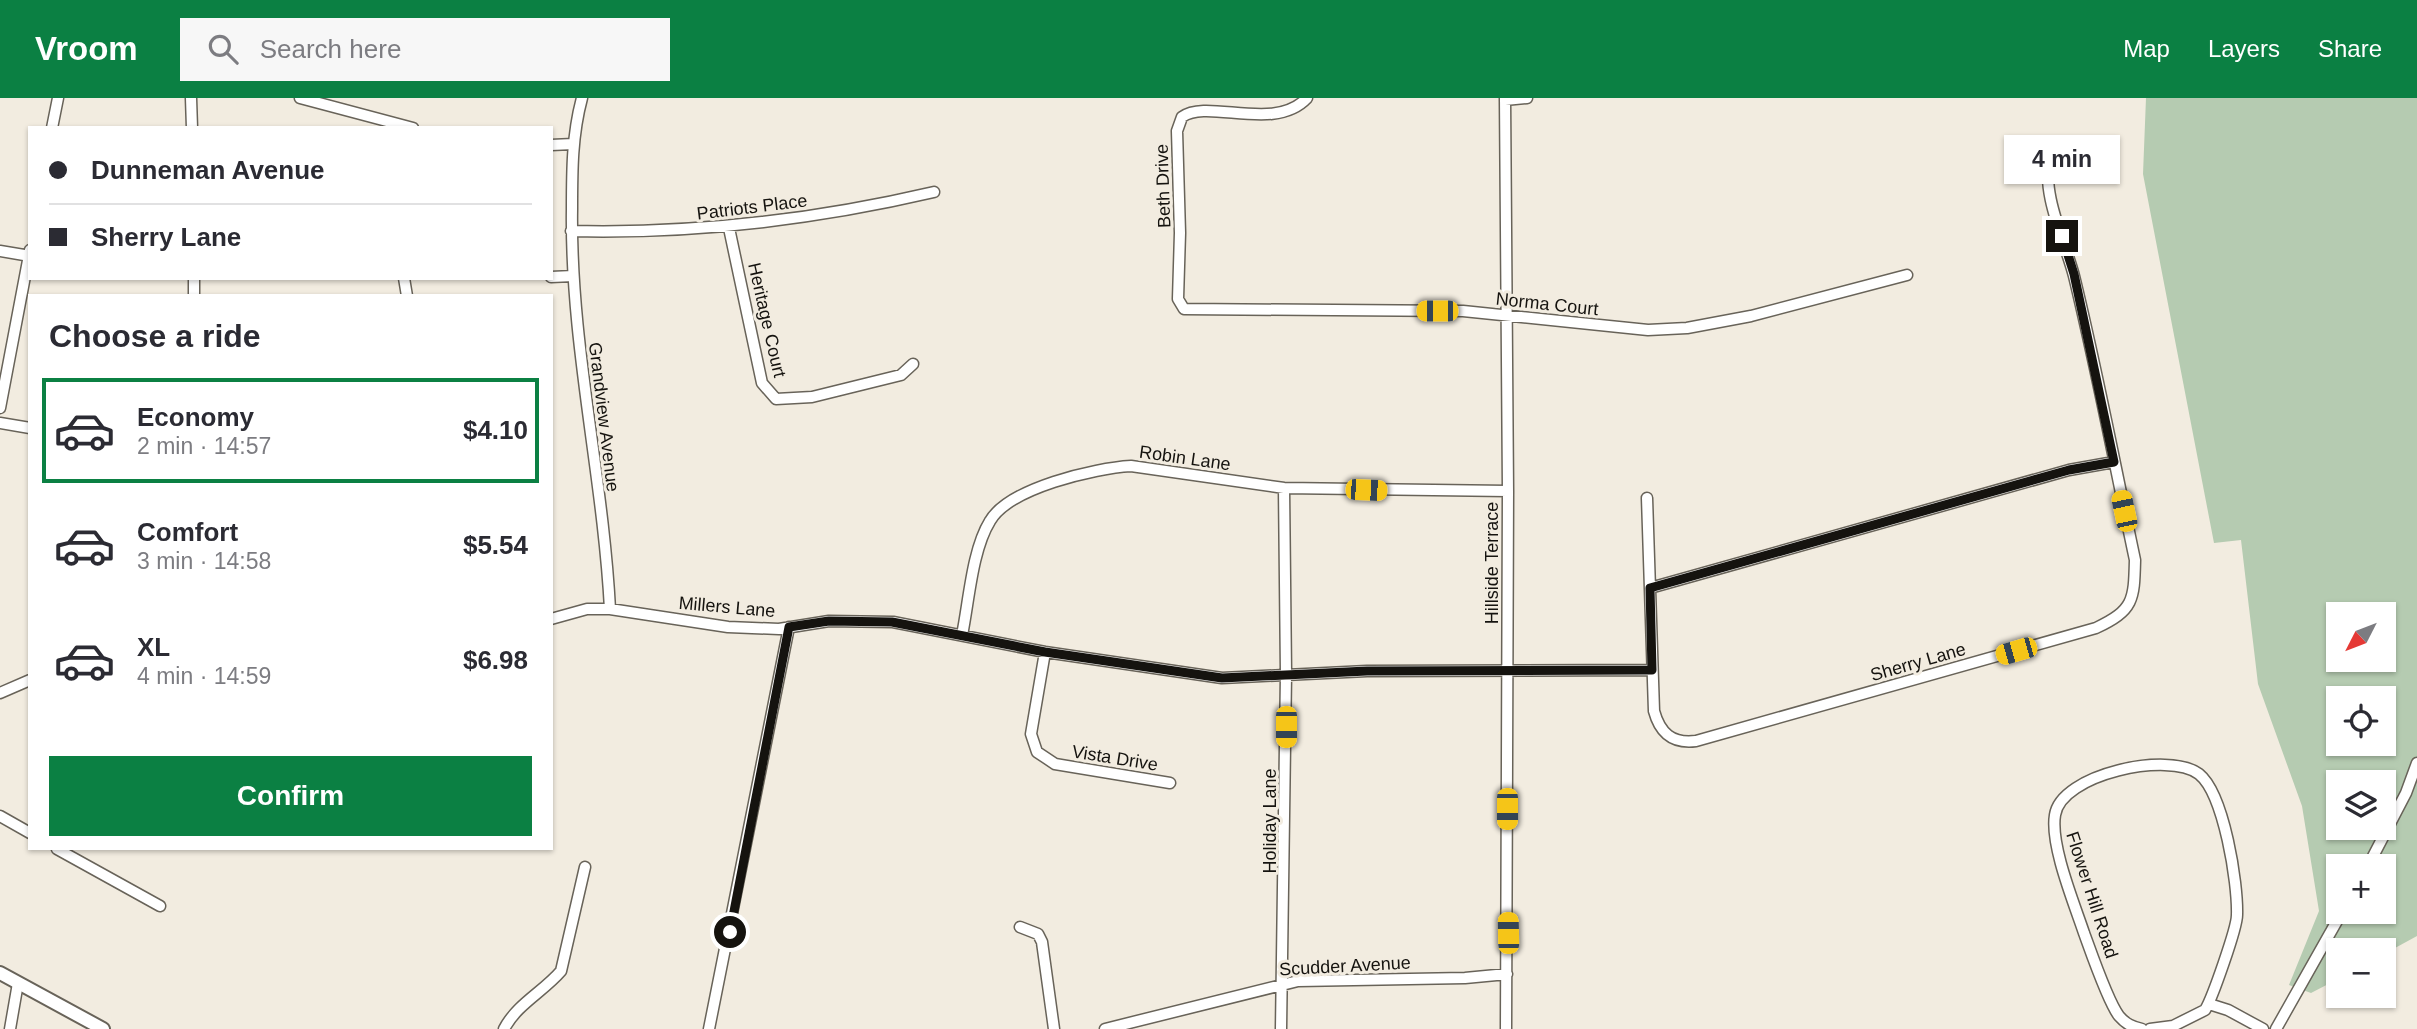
<!DOCTYPE html>
<meta charset="utf-8">
<style>
body{margin:0;font-family:Helvetica,sans-serif;background:#f7f7f7;color:#2b2b33;height:100vh;display:flex;flex-direction:column;font-size:26px;white-space:nowrap}
*{box-sizing:border-box;margin:0}
p{font-size:23px;color:#7c7c81}
.icon{flex:none;width:38px;height:38px;fill:none;stroke:currentColor;stroke-width:2;stroke-linecap:round;stroke-linejoin:round}
.map{position:relative;flex:1;overflow:hidden}
.panel{position:absolute;left:28px;top:196px;width:525px;height:556px;display:flex;flex-direction:column;background:#fff;border-radius:0px;box-shadow:0 2px 5px #0004}
.panel>*{flex:none}
.banner{position:absolute;left:28px;top:28px;width:525px;height:154px;border-radius:0px;box-shadow:0 2px 5px #0004;display:grid;align-content:center;height:154px;padding:0 21px;background:#fff}
.needle{width:46px;rotate:228deg}
.controls{position:absolute;left:2326px;top:504px;display:grid;gap:14px}
.controls a{display:grid;place-items:center;width:70px;height:70px;border-radius:0px;background:#fff;box-shadow:0 2px 5px #0004;font-size:35px}
.end{position:absolute;width:32px;height:32px;margin:-16px;border:9px solid #15130f;background:#fff;box-shadow:0 0 0 4px #fff}
.from{border-radius:50%}
.bubble{position:absolute;height:49px;border-radius:0px;background:#fff;box-shadow:0 2px 5px #0004;font-size:23px;font-weight:700;line-height:49px;text-align:center}
.car{position:absolute;width:21px;height:42px;margin:-21px -10px;border-radius:9px;box-shadow:0 0 5px 2px #0007;background:linear-gradient(#f5c518 24%,#345 0 40%,#f5c518 0 76%,#345 0 86%,#f5c518 0)}
.banner b{display:flex;align-items:center;gap:24px;height:66px;font-size:26px}
.banner b+b{border-top:2px solid #e1e1e2}
.banner i{width:18px;height:18px;background:#2b2b33}
ul{padding:0;list-style:none}
li{display:flex;align-items:center;gap:21px;height:105px;margin:0 14px 10px;padding:0 7px;border:4px solid transparent;border-radius:0px}
li div{flex:1}
li b{display:block;font-size:26px}
li em{font-style:normal;font-weight:700}
li.active{border-color:#0b8043}
li>.icon{width:63px;height:63px;stroke-width:1.5}
h2{padding:0 21px;font-size:32px;line-height:84px}
.button{display:flex;gap:14px;margin-top:auto;padding:14px 21px}
.button a{flex:1;height:80px;border-radius:0px;background:#0b8043;color:#fff;font-size:28px;font-weight:700;line-height:80px;text-align:center}
header{display:flex;align-items:center;gap:42px;box-sizing:border-box;height:98px;padding:0 35px;background:#0b8043;color:#fff}
header strong{font-size:33px}
nav{display:flex;gap:38px;margin-inline-start:auto;font-size:24px}
.search{width:490px;height:63px;background:#f7f7f7;display:flex;align-items:center;gap:18px;box-sizing:border-box;padding:0 24px;border-radius:0px;color:#7c7c81;font-size:26px}
.map>svg:first-child{display:block}
.green{fill:#b5cbb1;fill-rule:evenodd}
.lines{fill:none;stroke-linecap:round;stroke-linejoin:round}
.minor-casing{stroke:#686359;stroke-width:13}
.tertiary-casing{stroke:#686359;stroke-width:16}
.minor{stroke:#fff;stroke-width:10}
.tertiary{stroke:#fff;stroke-width:12}
.route{stroke:#15130f;stroke-width:9}
.labels{text-anchor:middle;stroke-width:6;stroke-linejoin:round;paint-order:stroke}
.street-label{font-size:18px;fill:#15130f;stroke:#f2ece0}
</style>
<header>
<strong>Vroom</strong>
<div class="search"><svg class="icon" aria-label="search" viewBox="0 0 24 24"><circle cx="10" cy="10" r="6"/><path d="M15 15l6 6"/></svg>Search here</div>
<nav><a>Map</a><a>Layers</a><a>Share</a></nav>
</header>
<div class="map">
<svg width="2417" height="931" viewBox="0 0 2417 931">
<rect width="100%" height="100%" fill="#f2ece0"/>
<!-- green -->
<path class="green" d="M 2146,0 L 2417,0 L 2417,838 L 2384,856 L 2384,852 L 2338,852 L 2338,881 L 2311,895 L 2289,887 L 2319,813 L 2302,708 L 2258,586 L 2241,442 L 2214,445 L 2143,76 ZM 2338,516 L 2384,516 L 2384,562 L 2338,562 ZM 2338,600 L 2384,600 L 2384,646 L 2338,646 ZM 2338,684 L 2384,684 L 2384,730 L 2338,730 ZM 2338,768 L 2384,768 L 2384,814 L 2338,814 Z"/>
<g class="lines">
<!-- minor casing -->
<g class="minor-casing">
<path id="minor" d="M 191,0 L 192,30
M 300,0 L 413,30
M 582,0 C 572,37 572,73 572,111 C 570,246 603,377 610,511
M 1307,0 C 1274,35 1208,0 1182,19 L 1177,33 L 1180,135 L 1178,201 L 1184,211 L 1463,213 L 1648,232 L 1687,230 L 1751,218 L 1907,177
M 1505,0 L 1508,393 L 1506,931
M 1505,2 L 1527,0
M 52,30 L 58,0
M 551,47 L 573,46
M 729,130 L 762,285 L 776,301 L 812,299 L 901,277 L 913,266
M 571,133 C 694,136 814,122 934,94
M 0,153 L 30,158
M 551,179 L 573,178
M 194,180 L 194,198
M 404,180 L 407,198
M 0,310 L 30,152
M 0,325 L 30,330
M 1647,400 L 1654,613 C 1660,635 1672,646 1696,643 L 2096,530 C 2134,512 2134,502 2135,462 C 2115,368 2097,272 2074,178 C 2066,146 2039,91 2051,59 L 2067,46 L 2109,45
M 1650,490 L 2069,372 L 2114,364
M 551,521 L 587,511 L 610,511 L 728,529 L 779,531 L 829,523 L 893,524 L 1045,554 L 1222,580 L 1367,573 L 1652,572
M 962,537 C 969,503 972,452 990,423 C 1009,390 1095,370 1131,368 L 1284,390 L 1508,393
M 1045,554 L 1031,636 L 1037,654 L 1055,666 L 1170,685
M 0,595 L 30,582
M 0,718 L 30,735
M 57,751 L 160,808
M 2368,768 L 2406,695 L 2417,665
M 1020,829 L 1038,836 L 1042,844 L 1054,931
M 2209,906 L 2228,912 L 2263,931
M 10,931 L 18,885
M 504,931 C 517,906 543,894 561,873 L 585,769
M 709,931 L 789,529
M 1105,931 L 1298,883 L 1465,880 L 1507,876
M 1281,931 L 1286,576 L 1284,390
M 2142,931 C 2132,929 2126,926 2119,918 C 2108,904 2091,854 2084,835 C 2074,805 2050,747 2055,717 C 2061,676 2169,653 2199,676 C 2224,696 2238,785 2237,817 C 2237,830 2212,901 2205,912 L 2173,928 L 2150,931
M 2276,931 L 2342,814"/>
</g>
<!-- tertiary casing -->
<g class="tertiary-casing">
<path id="tertiary" d="M 0,875 L 103,931"/>
</g>
<!-- minor -->
<use href="#minor" class="minor"/>
<!-- tertiary -->
<use href="#tertiary" class="tertiary"/>
</g>
<g class="lines">
<!-- route -->
<path class="route" d="M 730,834 L 789,529 L 829,523 L 892,524 L 1045,554 L 1222,580 L 1367,573 L 1652,572 L 1650,490 L 2069,372 L 2114,364 L 2074,176 L 2062,138"/>
</g>
<g class="labels">
<!-- street labels -->
<g class="street-label">
<text transform="translate(1163 88) rotate(-92)" y="6">Beth Drive</text>
<text transform="translate(752 109) rotate(-7)" y="6">Patriots Place</text>
<text transform="translate(1547 206) rotate(6)" y="6">Norma Court</text>
<text transform="translate(767 222) rotate(77)" y="6">Heritage Court</text>
<text transform="translate(604 319) rotate(83)" y="6">Grandview Avenue</text>
<text transform="translate(1185 360) rotate(8)" y="6">Robin Lane</text>
<text transform="translate(1492 465) rotate(-90)" y="6">Hillside Terrace</text>
<text transform="translate(727 509) rotate(5)" y="6">Millers Lane</text>
<text transform="translate(1918 564) rotate(-16)" y="6">Sherry Lane</text>
<text transform="translate(1115 660) rotate(9)" y="6">Vista Drive</text>
<text transform="translate(1270 723) rotate(-90)" y="6">Holiday Lane</text>
<text transform="translate(2092 797) rotate(72)" y="6">Flower Hill Road</text>
<text transform="translate(1345 868) rotate(-3)" y="6">Scudder Avenue</text>
</g>
</g>
</svg>
<div class="controls">
<a><svg class="needle" viewBox="-14 -14 28 28"><path d="M0-13l5 13h-10z" fill="#e53935"/><path d="M0 13l5-13h-10z" fill="#7c7c81"/></svg></a>
<a><svg class="icon" aria-label="locate" viewBox="0 0 24 24"><circle cx="12" cy="12" r="6"/><path d="M12 2v4M12 18v4M2 12h4M18 12h4"/></svg></a>
<a><svg class="icon" aria-label="layers" viewBox="0 0 24 24"><path d="M12 4l9 5-9 5-9-5zM3 14l9 5 9-5"/></svg></a>
<a>+</a>
<a>−</a>
</div>
<i class="end from" style="left:730px;top:834px"></i>
<i class="end" style="left:2062px;top:138px"></i>
<div class="bubble" style="left:2004px;top:37px;width:116px">4 min</div>
<i class="car" style="left:1437px;top:213px;rotate:270deg"></i>
<i class="car" style="left:1366px;top:392px;rotate:92deg"></i>
<i class="car" style="left:2124px;top:413px;rotate:348deg"></i>
<i class="car" style="left:2016px;top:553px;rotate:254deg"></i>
<i class="car" style="left:1286px;top:629px;rotate:180deg"></i>
<i class="car" style="left:1507px;top:711px;rotate:180deg"></i>
<i class="car" style="left:1508px;top:835px;rotate:359deg"></i>
<div class="banner">
<b><i class="from"></i>Dunneman Avenue</b>
<b><i></i>Sherry Lane</b>
</div>
<section class="panel">
<h2>Choose a ride</h2>
<ul>
<li class="active"><svg class="icon" aria-label="car" viewBox="0 0 24 24"><path d="M5 17H2v-5l4-1 3-4h7l3 4 3 1v5h-3M9 17h6M6 11h13"/><circle cx="7" cy="17" r="2"/><circle cx="17" cy="17" r="2"/></svg><div><b>Economy</b><p>2 min · 14:57</p></div><em>$4.10</em></li>
<li><svg class="icon" aria-label="car" viewBox="0 0 24 24"><path d="M5 17H2v-5l4-1 3-4h7l3 4 3 1v5h-3M9 17h6M6 11h13"/><circle cx="7" cy="17" r="2"/><circle cx="17" cy="17" r="2"/></svg><div><b>Comfort</b><p>3 min · 14:58</p></div><em>$5.54</em></li>
<li><svg class="icon" aria-label="car" viewBox="0 0 24 24"><path d="M5 17H2v-5l4-1 3-4h7l3 4 3 1v5h-3M9 17h6M6 11h13"/><circle cx="7" cy="17" r="2"/><circle cx="17" cy="17" r="2"/></svg><div><b>XL</b><p>4 min · 14:59</p></div><em>$6.98</em></li>
</ul>
<div class="button"><a>Confirm</a></div>
</section>
</div>
